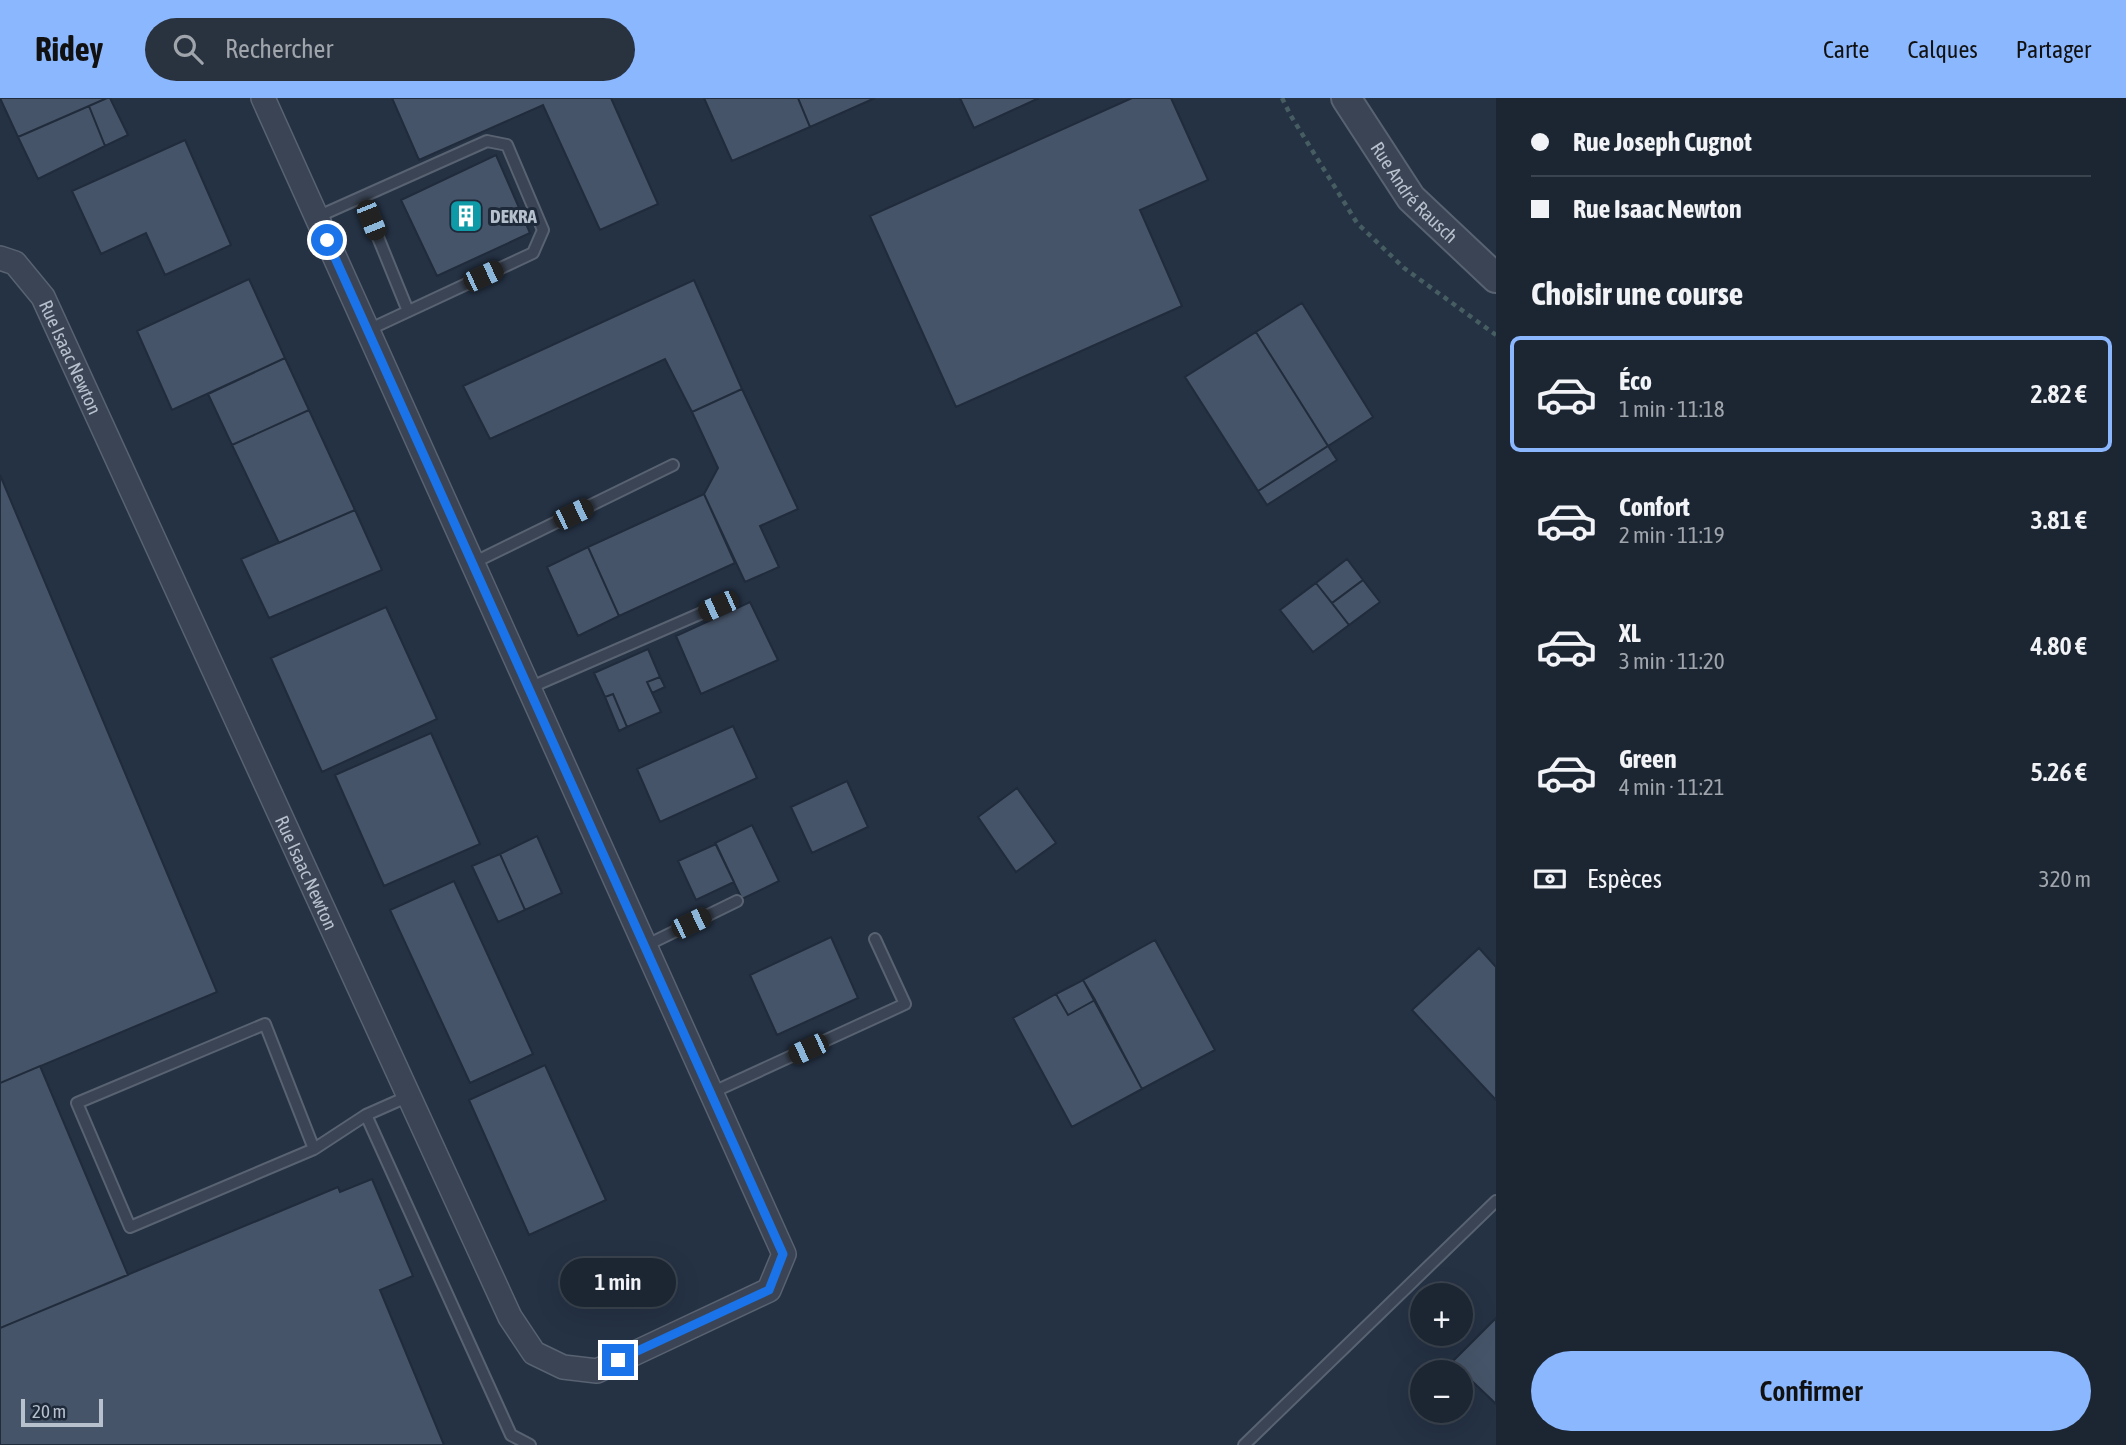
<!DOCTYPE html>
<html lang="fr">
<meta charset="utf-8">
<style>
body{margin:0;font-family:"Asap Condensed",sans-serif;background:#29323f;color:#f1f3f6;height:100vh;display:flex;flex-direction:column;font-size:26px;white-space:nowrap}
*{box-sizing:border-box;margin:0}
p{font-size:23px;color:#a0a5ac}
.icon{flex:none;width:38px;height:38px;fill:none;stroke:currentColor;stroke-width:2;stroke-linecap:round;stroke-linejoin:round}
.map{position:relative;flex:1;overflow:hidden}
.panel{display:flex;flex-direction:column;background:#1c2633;width:630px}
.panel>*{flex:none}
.guide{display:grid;align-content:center;height:154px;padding:0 35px;background:#1c2633}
.fabs{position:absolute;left:1410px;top:1185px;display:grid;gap:14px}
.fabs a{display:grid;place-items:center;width:63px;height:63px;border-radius:50%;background:#1c2633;box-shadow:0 7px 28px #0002,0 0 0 2px #3a434e;font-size:35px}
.scale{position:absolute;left:21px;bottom:18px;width:82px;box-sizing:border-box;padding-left:7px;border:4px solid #b7c0cd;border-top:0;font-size:19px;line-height:24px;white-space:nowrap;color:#b7c0cd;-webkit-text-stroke:5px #1e2939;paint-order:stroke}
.end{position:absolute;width:32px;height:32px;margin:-16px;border:9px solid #1a73e8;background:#fff;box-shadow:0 0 0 4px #fff}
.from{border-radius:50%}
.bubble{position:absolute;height:49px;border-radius:24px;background:#1c2633;box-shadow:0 7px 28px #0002,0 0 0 2px #3a434e;font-size:23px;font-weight:600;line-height:49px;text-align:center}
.car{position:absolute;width:21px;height:42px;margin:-21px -10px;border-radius:9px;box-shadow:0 0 5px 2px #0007;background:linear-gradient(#222 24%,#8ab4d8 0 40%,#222 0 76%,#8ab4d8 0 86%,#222 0)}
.guide b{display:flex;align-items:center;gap:24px;height:66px;font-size:26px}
.guide b+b{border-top:2px solid #3a434e}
.guide i{width:18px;height:18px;background:#f1f3f6}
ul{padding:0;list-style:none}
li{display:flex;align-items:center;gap:21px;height:116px;margin:0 14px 10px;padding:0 21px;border:4px solid transparent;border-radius:10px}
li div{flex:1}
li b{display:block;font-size:26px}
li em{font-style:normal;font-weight:600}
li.current{border-color:#8bb7fe}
li>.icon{width:63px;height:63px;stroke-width:1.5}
h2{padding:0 35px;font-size:32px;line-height:84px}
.pay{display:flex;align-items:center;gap:18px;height:77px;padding:0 35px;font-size:26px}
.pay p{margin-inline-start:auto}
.primary-button{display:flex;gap:14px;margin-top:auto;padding:14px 35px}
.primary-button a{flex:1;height:80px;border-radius:42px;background:#8bb7fe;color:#111;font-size:28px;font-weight:600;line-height:80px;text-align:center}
header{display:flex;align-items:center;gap:42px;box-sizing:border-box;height:98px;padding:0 35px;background:#8bb7fe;color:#111}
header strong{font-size:33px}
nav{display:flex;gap:38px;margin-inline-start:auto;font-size:24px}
.search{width:490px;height:63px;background:#29323f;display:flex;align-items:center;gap:18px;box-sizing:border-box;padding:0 24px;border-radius:38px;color:#a0a5ac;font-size:26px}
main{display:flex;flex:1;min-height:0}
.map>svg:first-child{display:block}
.building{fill:#465469;stroke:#202b3b;stroke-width:2}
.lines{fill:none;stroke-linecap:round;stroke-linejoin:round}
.service-casing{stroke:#586271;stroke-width:14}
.minor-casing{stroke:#586271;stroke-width:26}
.tertiary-casing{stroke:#586271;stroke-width:32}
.path{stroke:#465e61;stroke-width:4.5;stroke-dasharray:5 5;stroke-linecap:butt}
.service{stroke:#3a4454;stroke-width:10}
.minor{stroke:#3a4454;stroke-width:23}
.tertiary{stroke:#3a4454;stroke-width:28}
.route{stroke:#1a73e8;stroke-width:9}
.labels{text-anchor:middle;stroke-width:6;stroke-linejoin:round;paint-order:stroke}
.street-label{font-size:19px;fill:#b7c0cd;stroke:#1e2939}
.poi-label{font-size:19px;font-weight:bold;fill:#b7c0cd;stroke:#1e2939;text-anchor:start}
</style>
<header>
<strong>Ridey</strong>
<div class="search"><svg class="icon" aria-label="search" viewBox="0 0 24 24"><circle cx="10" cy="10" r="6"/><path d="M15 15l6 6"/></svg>Rechercher</div>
<nav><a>Carte</a><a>Calques</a><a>Partager</a></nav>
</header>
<main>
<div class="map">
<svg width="1496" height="1347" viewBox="0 0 1496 1347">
<rect width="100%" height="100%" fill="#253244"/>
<!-- building -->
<path class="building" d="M 0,0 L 107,0 L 18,39 Z
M 107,0 L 110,0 L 128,37 L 105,48 L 89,8 Z
M 392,0 L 611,0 L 658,106 L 600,132 L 543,7 L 419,62 Z
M 704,0 L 798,0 L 810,29 L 732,63 Z
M 798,0 L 875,0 L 810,29 Z
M 960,0 L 1039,0 L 974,30 Z
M 1132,0 L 1171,0 L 1208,82 L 1140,112 L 1182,208 L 956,309 L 870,118 Z
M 89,8 L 105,48 L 38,81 L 18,39 Z
M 185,42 L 231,147 L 165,177 L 146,135 L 101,156 L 72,93 Z
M 496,57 L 530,135 L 437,178 L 401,102 Z
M 249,181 L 285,260 L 172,312 L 137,233 Z
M 694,182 L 742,291 L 692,314 L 665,261 L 490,341 L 463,288 Z
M 1302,205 L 1373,319 L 1328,348 L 1256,234 Z
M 1256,234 L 1328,348 L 1258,393 L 1185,279 Z
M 285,260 L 309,312 L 232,347 L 208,296 Z
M 742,291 L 798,411 L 760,428 L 779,469 L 745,484 L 704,396 L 718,370 L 692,314 Z
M 309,312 L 355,412 L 279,445 L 232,347 Z
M 1328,348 L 1337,362 L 1267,407 L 1258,393 Z
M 0,377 L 217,894 L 0,985 Z
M 704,396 L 735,465 L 619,518 L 588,449 Z
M 355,412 L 382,472 L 269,520 L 241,461 Z
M 588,449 L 619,518 L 578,538 L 547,469 Z
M 1347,461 L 1363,482 L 1332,505 L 1316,485 Z
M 1363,482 L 1380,504 L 1349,527 L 1332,505 Z
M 1316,485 L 1349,527 L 1313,554 L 1280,512 Z
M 750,504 L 778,562 L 701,596 L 676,538 Z
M 386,509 L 437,621 L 322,674 L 271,560 Z
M 648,551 L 660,579 L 647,584 L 661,614 L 627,629 L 613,596 L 605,599 L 594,575 Z
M 660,579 L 665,589 L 652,595 L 647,584 Z
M 613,596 L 627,629 L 619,633 L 605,599 Z
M 733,628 L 757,680 L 660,724 L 637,671 Z
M 431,635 L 480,746 L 384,788 L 335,677 Z
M 847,683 L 868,729 L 812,755 L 791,709 Z
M 1017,690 L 1056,745 L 1016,774 L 978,719 Z
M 752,727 L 779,783 L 742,801 L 715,745 Z
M 537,738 L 562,795 L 525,812 L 500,756 Z
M 716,746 L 734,784 L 696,802 L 678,763 Z
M 500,756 L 525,812 L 498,824 L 472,768 Z
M 454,783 L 533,956 L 470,985 L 390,812 Z
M 831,839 L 858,900 L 777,937 L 750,877 Z
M 1155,842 L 1215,952 L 1142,991 L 1083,882 Z
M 1479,850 L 1496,869 L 1496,1002 L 1412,912 Z
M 1083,882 L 1095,902 L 1068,917 L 1056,896 Z
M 1056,896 L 1068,917 L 1095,902 L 1142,991 L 1072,1029 L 1013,920 Z
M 545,967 L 606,1102 L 529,1137 L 469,1002 Z
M 40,968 L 128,1177 L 0,1230 L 0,985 Z
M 372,1081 L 413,1178 L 380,1192 L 444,1347 L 0,1347 L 0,1230 L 338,1089 L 340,1094 Z
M 1496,1220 L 1496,1306 L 1452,1264 Z"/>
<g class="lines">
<!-- service casing -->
<g class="service-casing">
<path id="service" d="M 362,100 L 408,213
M 317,119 L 487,43 L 507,47 L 543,132 L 533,155 L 368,232
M 473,465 L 673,367
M 529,590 L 718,508
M 645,848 L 737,803
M 711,995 L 905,906 L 875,841
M 409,998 L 366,1017 L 511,1337 L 530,1347
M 314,1051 L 265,926 L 77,1005 L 130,1129 L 314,1051 L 366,1017
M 1244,1347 L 1496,1103"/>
</g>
<!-- minor casing -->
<g class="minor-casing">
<g id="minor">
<path id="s1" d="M 0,160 L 15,165 L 43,199 L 510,1219 L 534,1255 L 563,1269 L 597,1273 L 769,1192 L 784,1156 L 263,0"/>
</g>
</g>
<!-- tertiary casing -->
<g class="tertiary-casing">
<g id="tertiary">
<path id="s2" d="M 1346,0 L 1411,100 L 1496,180"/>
</g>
</g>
<!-- path -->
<path class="path" d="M 1282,0 L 1291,18 L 1357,125 L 1404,170 L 1496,237"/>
<!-- service -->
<use href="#service" class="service"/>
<!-- minor -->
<use href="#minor" class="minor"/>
<!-- tertiary -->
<use href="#tertiary" class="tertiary"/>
</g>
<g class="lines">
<!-- route -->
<path class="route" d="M 327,142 L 783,1156 L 769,1192 L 618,1262"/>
</g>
<!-- icons -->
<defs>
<g id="building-square" transform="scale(1.75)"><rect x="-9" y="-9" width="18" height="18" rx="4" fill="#0f9aa8" stroke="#1e2939"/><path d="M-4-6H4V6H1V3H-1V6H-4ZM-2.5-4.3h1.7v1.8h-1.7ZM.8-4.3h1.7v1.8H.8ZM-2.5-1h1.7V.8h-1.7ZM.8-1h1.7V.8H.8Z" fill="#fff"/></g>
</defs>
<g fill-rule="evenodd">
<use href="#building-square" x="466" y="118"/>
</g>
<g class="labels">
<!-- street labels -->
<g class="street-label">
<text dy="7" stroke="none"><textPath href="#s2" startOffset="117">Rue André Rausch</textPath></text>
<text dy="7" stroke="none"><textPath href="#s1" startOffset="126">Rue Isaac Newton</textPath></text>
<text dy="7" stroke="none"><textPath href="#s1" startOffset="693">Rue Isaac Newton</textPath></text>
</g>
<!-- poi labels -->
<g class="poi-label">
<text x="490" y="125">DEKRA</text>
</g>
</g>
</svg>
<div class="fabs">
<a>+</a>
<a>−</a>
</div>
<div class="scale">20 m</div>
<i class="end from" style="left:327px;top:142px"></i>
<i class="end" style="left:618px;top:1262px"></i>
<div class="bubble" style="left:560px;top:1160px;width:116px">1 min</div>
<i class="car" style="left:371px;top:122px;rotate:158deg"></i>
<i class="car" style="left:483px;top:178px;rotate:65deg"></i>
<i class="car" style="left:573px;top:416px;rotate:64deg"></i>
<i class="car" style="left:718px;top:508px;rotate:246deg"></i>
<i class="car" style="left:691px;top:825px;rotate:64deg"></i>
<i class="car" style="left:808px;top:951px;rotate:245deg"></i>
</div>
<section class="panel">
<div class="guide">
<b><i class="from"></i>Rue Joseph Cugnot</b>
<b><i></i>Rue Isaac Newton</b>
</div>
<h2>Choisir une course</h2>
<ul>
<li class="current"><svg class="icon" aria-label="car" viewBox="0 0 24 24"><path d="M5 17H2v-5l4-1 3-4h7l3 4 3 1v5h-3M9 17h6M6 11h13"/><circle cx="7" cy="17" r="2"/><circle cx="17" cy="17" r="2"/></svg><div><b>Éco</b><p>1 min · 11:18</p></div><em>2.82 €</em></li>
<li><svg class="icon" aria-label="car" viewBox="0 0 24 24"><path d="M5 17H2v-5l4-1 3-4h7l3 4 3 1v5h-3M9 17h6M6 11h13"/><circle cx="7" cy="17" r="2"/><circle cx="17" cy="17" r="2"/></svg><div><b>Confort</b><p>2 min · 11:19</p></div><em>3.81 €</em></li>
<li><svg class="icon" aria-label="car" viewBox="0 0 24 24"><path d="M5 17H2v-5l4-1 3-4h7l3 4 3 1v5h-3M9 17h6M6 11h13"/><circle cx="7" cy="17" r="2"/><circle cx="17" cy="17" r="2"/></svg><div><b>XL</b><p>3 min · 11:20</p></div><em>4.80 €</em></li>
<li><svg class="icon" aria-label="car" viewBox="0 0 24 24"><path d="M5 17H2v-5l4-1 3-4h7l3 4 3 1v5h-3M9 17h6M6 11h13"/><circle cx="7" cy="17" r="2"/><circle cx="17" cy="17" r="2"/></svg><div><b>Green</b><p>4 min · 11:21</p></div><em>5.26 €</em></li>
</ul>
<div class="pay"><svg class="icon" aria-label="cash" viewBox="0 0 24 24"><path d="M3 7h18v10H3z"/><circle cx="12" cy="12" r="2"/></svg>Espèces<p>320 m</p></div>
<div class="primary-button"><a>Confirmer</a></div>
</section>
</main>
